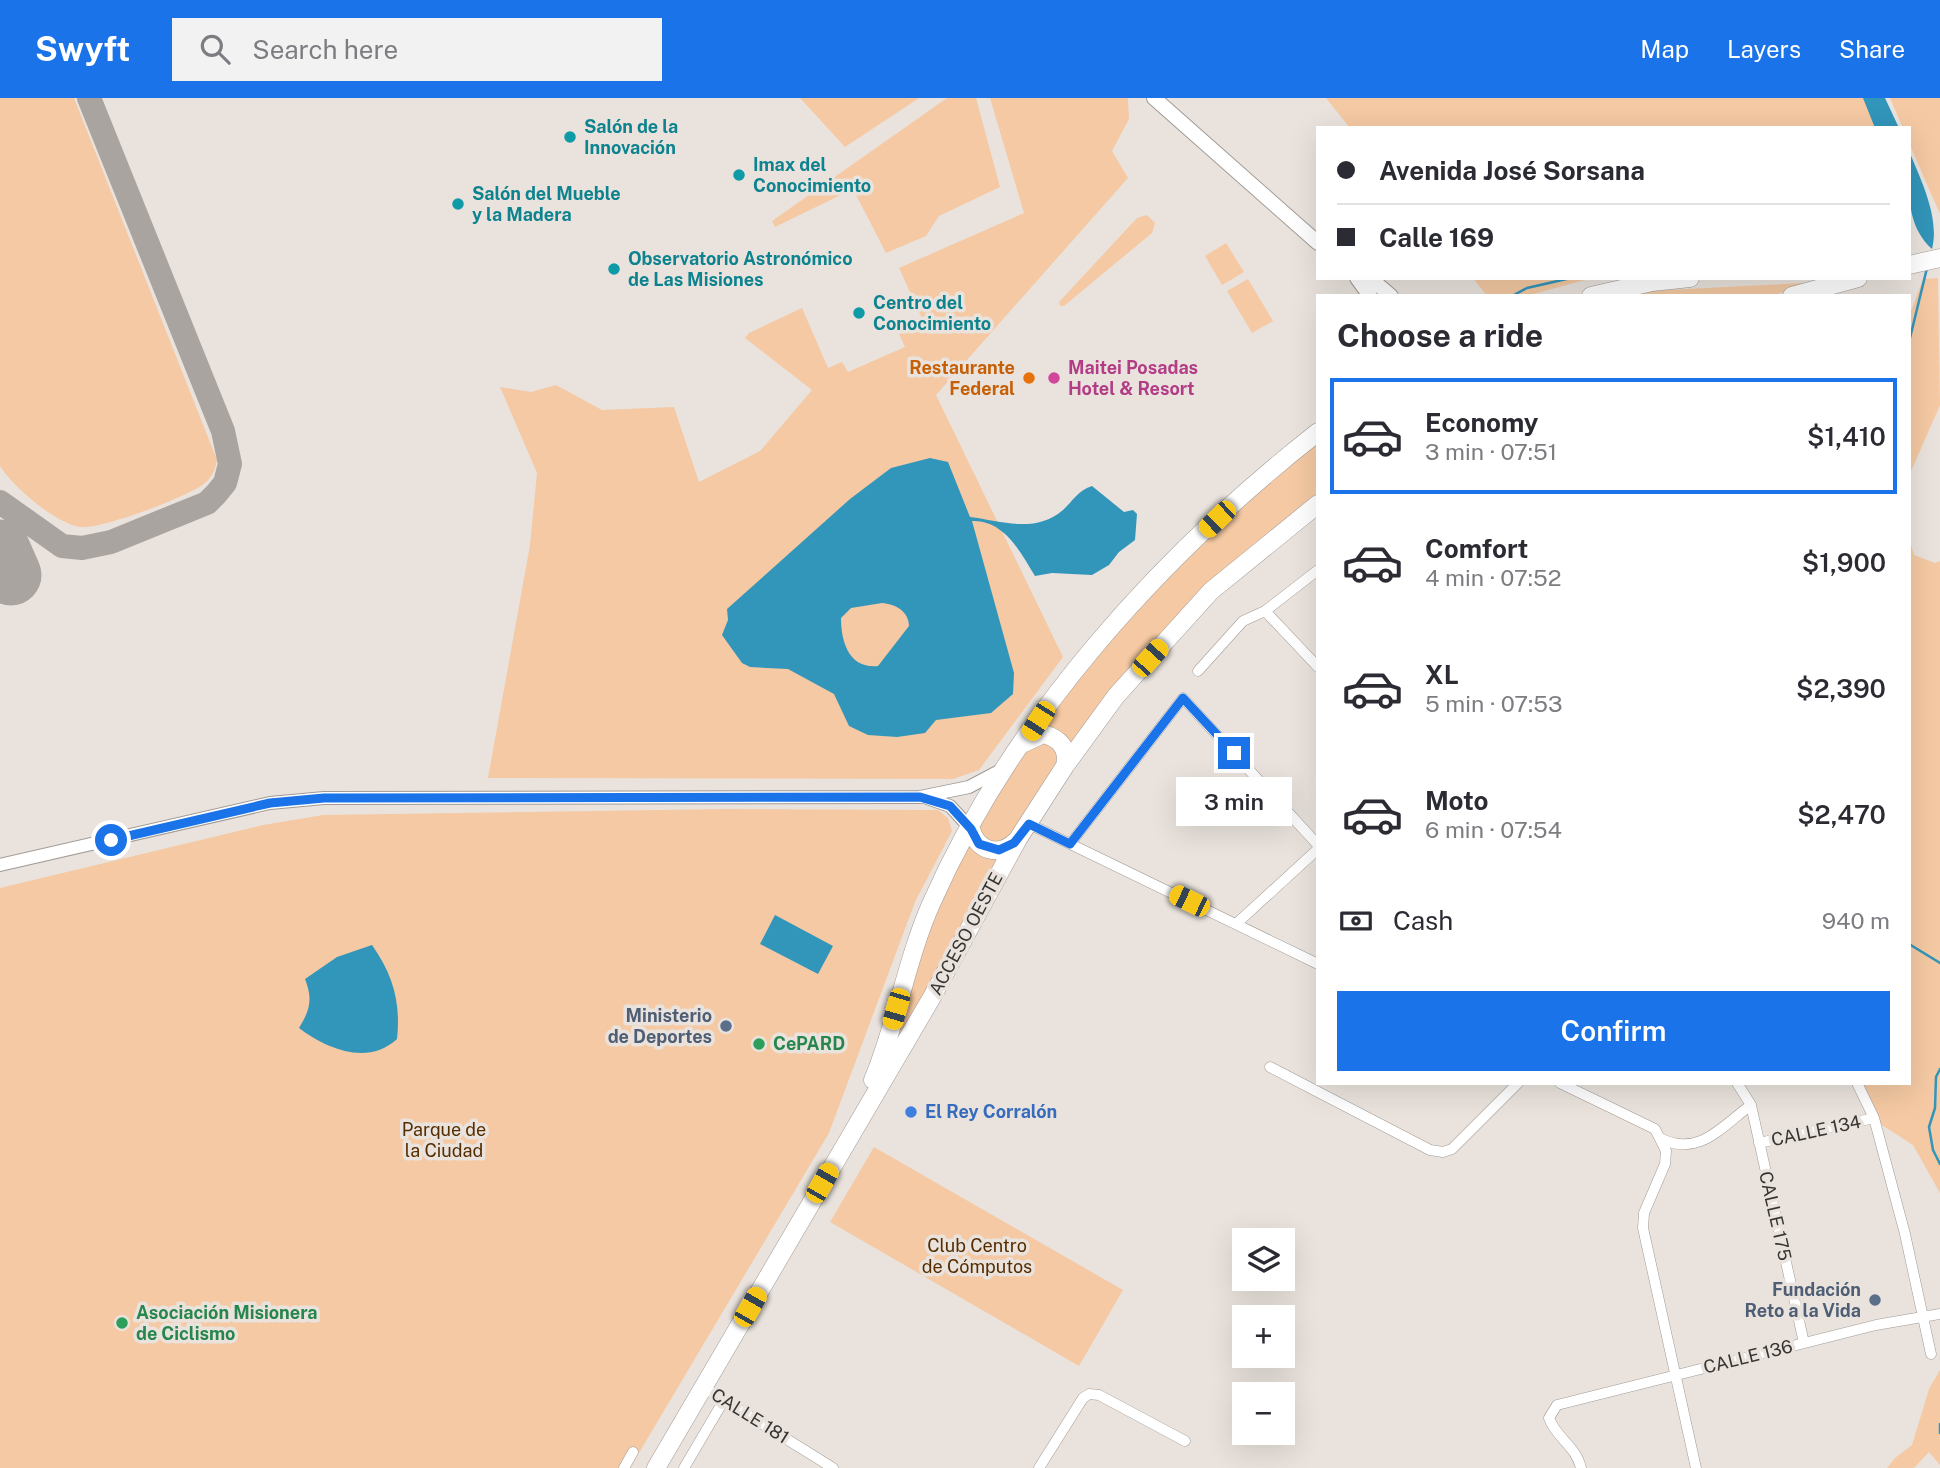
<!DOCTYPE html>
<meta charset="utf-8">
<style>
body{margin:0;font-family:"Public Sans",sans-serif;background:#f2f2f3;color:#2b2b33;height:100vh;display:flex;flex-direction:column;font-size:26px;white-space:nowrap}
*{box-sizing:border-box;margin:0}
p{font-size:23px;color:#7c7c81}
.icon{flex:none;width:38px;height:38px;fill:none;stroke:currentColor;stroke-width:2;stroke-linecap:round;stroke-linejoin:round}
.map{position:relative;flex:1;overflow:hidden}
.panel{position:absolute;left:1316px;top:196px;width:595px;height:791px;display:flex;flex-direction:column;background:#fff;border-radius:0px;box-shadow:0 7px 28px #0002}
.panel>*{flex:none}
.guide{position:absolute;left:1316px;top:28px;width:595px;height:154px;border-radius:0px;box-shadow:0 7px 28px #0002;display:grid;align-content:center;height:154px;padding:0 21px;background:#fff}
.buttons{position:absolute;left:1232px;top:1130px;display:grid;gap:14px}
.buttons a{display:grid;place-items:center;width:63px;height:63px;border-radius:0px;background:#fff;box-shadow:0 7px 28px #0002;font-size:35px}
.end{position:absolute;width:32px;height:32px;margin:-16px;border:9px solid #1a73e8;background:#fff;box-shadow:0 0 0 4px #fff}
.from{border-radius:50%}
.bubble{position:absolute;height:49px;border-radius:0px;background:#fff;box-shadow:0 7px 28px #0002;font-size:23px;font-weight:600;line-height:49px;text-align:center}
.car{position:absolute;width:21px;height:42px;margin:-21px -10px;border-radius:9px;box-shadow:0 0 5px 2px #0007;background:linear-gradient(#f5c518 24%,#345 0 40%,#f5c518 0 76%,#345 0 86%,#f5c518 0)}
.guide b{display:flex;align-items:center;gap:24px;height:66px;font-size:26px}
.guide b+b{border-top:2px solid #e1e1e2}
.guide i{width:18px;height:18px;background:#2b2b33}
ul{padding:0;list-style:none}
li{display:flex;align-items:center;gap:21px;height:116px;margin:0 14px 10px;padding:0 7px;border:4px solid transparent;border-radius:0px}
li div{flex:1}
li b{display:block;font-size:26px}
li em{font-style:normal;font-weight:600}
li.current{border-color:#1a73e8}
li>.icon{width:63px;height:63px;stroke-width:1.5}
h2{padding:0 21px;font-size:32px;line-height:84px}
.pay{display:flex;align-items:center;gap:18px;height:77px;padding:0 21px;font-size:26px}
.pay p{margin-inline-start:auto}
.primary-button{display:flex;gap:14px;margin-top:auto;padding:14px 21px}
.primary-button a{flex:1;height:80px;border-radius:0px;background:#1a73e8;color:#fff;font-size:28px;font-weight:600;line-height:80px;text-align:center}
header{display:flex;align-items:center;gap:42px;box-sizing:border-box;height:98px;padding:0 35px;background:#1a73e8;color:#fff}
header strong{font-size:33px}
nav{display:flex;gap:38px;margin-inline-start:auto;font-size:24px}
.search{width:490px;height:63px;background:#f2f2f3;display:flex;align-items:center;gap:18px;box-sizing:border-box;padding:0 24px;border-radius:0px;color:#7c7c81;font-size:26px}
.map>svg:first-child{display:block}
.green{fill:#f4c9a3}
.water{fill:#3295ba;fill-rule:evenodd}
.lines{fill:none;stroke-linecap:round;stroke-linejoin:round}
.stream{stroke:#3295ba;stroke-width:2.5}
.taxiway{stroke:#aaa4a0;stroke-width:24}
.runway{stroke:#aaa4a0;stroke-width:61}
.street-casing{stroke:#a19a95;stroke-width:11}
.secondary-casing{stroke:#a19a95;stroke-width:14}
.primary-casing{stroke:#a19a95;stroke-width:16}
.highway-casing{stroke:#a19a95;stroke-width:19}
.street{stroke:#fff;stroke-width:10}
.secondary{stroke:#fff;stroke-width:12}
.primary{stroke:#fff;stroke-width:14}
.highway{stroke:#fff;stroke-width:18}
.route{stroke:#1a73e8;stroke-width:9}
.culture-dot{fill:#0f9aa8;stroke:#eae3dd;stroke-width:2.5}
.food-dot{fill:#e8710a;stroke:#eae3dd;stroke-width:2.5}
.hotel-dot{fill:#d1479c;stroke:#eae3dd;stroke-width:2.5}
.service-dot{fill:#5c6f8a;stroke:#eae3dd;stroke-width:2.5}
.leisure-dot{fill:#2e9e5b;stroke:#eae3dd;stroke-width:2.5}
.shop-dot{fill:#3f7fe0;stroke:#eae3dd;stroke-width:2.5}
.labels{text-anchor:middle;stroke-width:7;stroke-linejoin:round;paint-order:stroke}
.culture-label{font-size:18px;font-weight:bold;fill:#0d838f;stroke:#eae3dd;text-anchor:start}
.food-label{font-size:18px;font-weight:bold;fill:#c56008;stroke:#eae3dd;text-anchor:end}
.hotel-label{font-size:18px;font-weight:bold;fill:#b23c85;stroke:#eae3dd;text-anchor:start}
.street-label{font-size:18px;fill:#373532;stroke:#eae3dd}
.service-label{font-size:18px;font-weight:bold;fill:#4e5e75;stroke:#eae3dd;text-anchor:end}
.leisure-label{font-size:18px;font-weight:bold;fill:#27864d;stroke:#eae3dd;text-anchor:start}
.shop-label{font-size:18px;font-weight:bold;fill:#366cbe;stroke:#eae3dd;text-anchor:start}
.park-label{font-size:18px;fill:#552d00;stroke:#eae3dd}
</style>
<header>
<strong>Swyft</strong>
<div class="search"><svg class="icon" aria-label="search" viewBox="0 0 24 24"><circle cx="10" cy="10" r="6"/><path d="M15 15l6 6"/></svg>Search here</div>
<nav><a>Map</a><a>Layers</a><a>Share</a></nav>
</header>
<div class="map">
<svg width="1940" height="1370" viewBox="0 0 1940 1370">
<rect width="100%" height="100%" fill="#eae3dd"/>
<!-- green -->
<path class="green" d="M 0,0 L 74,0 L 217,362 C 215,372 213,378 205,385 C 188,399 100,432 80,429 C 55,425 13,389 0,368 Z
M 800,0 L 919,0 L 845,49 Z
M 947,0 L 976,0 L 1000,89 L 939,118 L 926,138 L 886,155 L 853,91 L 775,129 L 772,123 Z
M 990,0 L 1128,0 L 1129,21 L 1112,53 L 1128,80 L 936,297 L 1063,559 L 979,672 L 953,681 L 488,680 L 530,447 L 537,375 L 500,289 L 531,294 L 556,287 L 602,312 L 674,309 L 699,384 L 760,353 L 812,292 L 745,240 L 749,235 L 802,210 L 828,270 L 842,264 L 848,274 L 905,249 L 899,236 L 924,225 L 899,170 L 1024,115 Z
M 1326,0 L 1866,0 L 1878,30 L 1350,30 Z
M 1890,0 L 1940,0 L 1940,116 L 1909,45 L 1909,30 L 1903,30 Z
M 1147,117 L 1155,125 L 1152,135 L 1064,208 L 1060,208 L 1059,204 L 1137,120 Z
M 1226,145 L 1244,174 L 1222,187 L 1205,158 Z
M 1473,180 L 1592,180 L 1526,198 L 1487,198 Z
M 1938,180 L 1940,307 L 1909,378 L 1909,218 L 1923,181 Z
M 1248,181 L 1273,223 L 1252,235 L 1227,193 Z
M 1822,184 L 1770,198 L 1627,198 L 1648,193 Z
M 1318,343 L 1318,403 L 1210,491 L 1067,663 L 1039,633 L 1072,580 L 1220,424 Z
M 1909,440 L 1914,457 L 1935,465 L 1940,463 L 1940,1095 L 1913,1047 L 1871,1020 L 1863,985 L 1909,985 Z
M 1042,644 L 1052,647 L 1061,660 L 1016,739 L 999,748 L 981,737 L 980,728 L 1026,651 Z
M 728,711 L 938,712 L 948,720 L 952,733 L 915,804 L 829,1035 L 630,1370 L 0,1370 L 0,790 L 263,727 L 323,717 Z
M 972,739 L 1000,759 L 885,970 L 934,808 Z
M 874,1049 L 1123,1192 L 1079,1268 L 830,1124 Z
M 1940,1272 L 1940,1367 L 1929,1354 L 1914,1370 L 1887,1370 L 1895,1360 L 1912,1347 L 1929,1291 Z"/>
<!-- water -->
<path class="water" d="M 1863,0 L 1885,0 L 1899,30 L 1875,30 Z
M 1909,53 C 1921,82 1940,120 1932,151 C 1904,126 1909,87 1909,53 Z
M 930,360 L 948,364 L 970,419 C 1002,423 1035,436 1063,412 C 1074,402 1077,393 1092,388 L 1124,414 L 1133,412 L 1137,416 L 1135,442 L 1119,454 L 1109,467 L 1092,477 L 1052,475 L 1035,478 C 1020,453 1004,422 972,423 L 1014,575 L 1013,596 L 991,615 L 936,622 L 925,635 L 897,639 L 868,637 L 849,628 L 834,596 L 788,571 L 750,569 L 742,565 L 722,537 L 728,522 L 727,511 L 850,401 L 891,370 ZM 882,505 C 895,506 909,513 909,528 L 878,568 C 849,571 841,544 841,520 L 851,510 Z
M 775,817 L 833,848 L 818,876 L 760,846 Z
M 372,847 C 393,877 401,904 397,941 C 368,968 327,951 299,930 C 310,912 313,901 305,881 L 337,859 Z"/>
<g class="lines">
<!-- stream -->
<path class="stream" d="M 1512,198 L 1527,190 L 1571,180
M 1909,244 L 1927,170
M 1909,846 L 1940,865
M 1940,971 L 1936,979 L 1935,1010 L 1929,1029 L 1933,1052 L 1940,1066
M 1940,1326 L 1940,1335"/>
<!-- taxiway -->
<path class="taxiway" d="M 0,404 L 62,448 L 82,450 L 111,444 L 207,405 L 216,396 L 225,385 L 230,366 L 223,333 L 89,0"/>
<!-- runway -->
<path class="runway" d="M 0,452 L 11,477"/>
<!-- street casing -->
<g class="street-casing">
<path id="street" d="M 1265,513 L 1318,569
M 1198,573 L 1243,523 L 1265,513 L 1318,472
M 1029,726 L 1318,866
M 1070,746 L 1183,600 L 1318,747
M 1236,826 L 1318,751
M 1270,969 L 1430,1052 L 1443,1054 L 1452,1051 L 1518,985
M 1560,985 L 1655,1031 L 1666,1053 L 1665,1066 L 1644,1115 L 1643,1130 L 1696,1370
M 1737,985 L 1751,1007 L 1804,1245
M 1857,985 L 1874,1020 L 1905,1136 L 1931,1256
M 1660,1040 C 1698,1060 1721,1029 1751,1007
M 1759,1045 L 1874,1020
M 703,1289 L 833,1370
M 624,1370 L 633,1354
M 684,1370 L 724,1302
M 1039,1370 L 1083,1300 L 1089,1296 L 1099,1297 L 1185,1343
M 1581,1370 C 1576,1348 1556,1340 1549,1320 L 1557,1307 L 1876,1227 L 1940,1216"/>
</g>
<!-- secondary casing -->
<g class="secondary-casing">
<path id="secondary" d="M 927,700 L 950,708 L 971,731
M 0,767 L 270,705 L 324,700 L 920,699 L 969,689 L 1001,672"/>
</g>
<!-- primary casing -->
<g class="primary-casing">
<path id="primary" d="M 1154,0 L 1318,145
M 1357,180 L 1370,198
M 1370,180 L 1391,198"/>
</g>
<!-- highway casing -->
<g class="highway-casing">
<path id="highway" d="M 1909,167 L 1940,160
M 1591,198 L 1652,184 L 1690,180
M 1792,198 L 1858,180
M 1024,645 L 1043,636 C 1060,640 1069,651 1065,668
M 971,731 C 977,754 1000,759 1016,743
M 873,982 C 897,925 906,863 931,806 C 1013,620 1160,458 1318,334
M 656,1370 L 932,899 L 1018,741 L 1065,668 L 1116,598 L 1211,493 L 1318,406"/>
</g>
<!-- street -->
<use href="#street" class="street"/>
<!-- secondary -->
<use href="#secondary" class="secondary"/>
<!-- primary -->
<use href="#primary" class="primary"/>
<!-- highway -->
<use href="#highway" class="highway"/>
</g>
<g class="lines">
<!-- route -->
<path class="route" d="M 111,742 L 270,705 L 324,700 L 920,699 L 950,708 L 971,731 L 979,746 L 999,752 L 1014,745 L 1029,726 L 1070,746 L 1183,600 L 1234,655"/>
</g>
<!-- markers -->
<g class="culture-dot">
<circle cx="570" cy="39" r="7"/>
<circle cx="739" cy="77" r="7"/>
<circle cx="458" cy="106" r="7"/>
<circle cx="614" cy="171" r="7"/>
<circle cx="859" cy="215" r="7"/>
</g>
<circle class="food-dot" cx="1029" cy="280" r="7"/>
<circle class="hotel-dot" cx="1054" cy="280" r="7"/>
<g class="service-dot">
<circle cx="726" cy="928" r="7"/>
<circle cx="1875" cy="1202" r="7"/>
</g>
<g class="leisure-dot">
<circle cx="759" cy="946" r="7"/>
<circle cx="122" cy="1225" r="7"/>
</g>
<circle class="shop-dot" cx="911" cy="1014" r="7"/>
<g class="labels">
<!-- culture labels -->
<g class="culture-label">
<text x="584" y="35">Salón de la<tspan x="584" dy="21">Innovación</tspan></text>
<text x="753" y="73">Imax del<tspan x="753" dy="21">Conocimiento</tspan></text>
<text x="472" y="102">Salón del Mueble<tspan x="472" dy="21">y la Madera</tspan></text>
<text x="628" y="167">Observatorio Astronómico<tspan x="628" dy="21">de Las Misiones</tspan></text>
<text x="873" y="211">Centro del<tspan x="873" dy="21">Conocimiento</tspan></text>
</g>
<!-- food labels -->
<g class="food-label">
<text x="1015" y="276">Restaurante<tspan x="1015" dy="21">Federal</tspan></text>
</g>
<!-- hotel labels -->
<g class="hotel-label">
<text x="1068" y="276">Maitei Posadas<tspan x="1068" dy="21">Hotel &amp; Resort</tspan></text>
</g>
<!-- street labels -->
<g class="street-label">
<text transform="translate(966 836) rotate(-62)" y="6">ACCESO OESTE</text>
<text transform="translate(1816 1033) rotate(-12)" y="6">CALLE 134</text>
<text transform="translate(1775 1118) rotate(77)" y="6">CALLE 175</text>
<text transform="translate(1748 1259) rotate(-14)" y="6">CALLE 136</text>
<text transform="translate(750 1318) rotate(32)" y="6">CALLE 181</text>
</g>
<!-- service labels -->
<g class="service-label">
<text x="712" y="924">Ministerio<tspan x="712" dy="21">de Deportes</tspan></text>
<text x="1861" y="1198">Fundación<tspan x="1861" dy="21">Reto a la Vida</tspan></text>
</g>
<!-- leisure labels -->
<g class="leisure-label">
<text x="773" y="952">CePARD</text>
<text x="136" y="1221">Asociación Misionera<tspan x="136" dy="21">de Ciclismo</tspan></text>
</g>
<!-- shop labels -->
<g class="shop-label">
<text x="925" y="1020">El Rey Corralón</text>
</g>
<!-- park labels -->
<g class="park-label">
<text x="444" y="1038">Parque de<tspan x="444" dy="21">la Ciudad</tspan></text>
<text x="977" y="1154">Club Centro<tspan x="977" dy="21">de Cómputos</tspan></text>
</g>
</g>
</svg>
<div class="buttons">
<a><svg class="icon" aria-label="layers" viewBox="0 0 24 24"><path d="M12 4l9 5-9 5-9-5zM3 14l9 5 9-5"/></svg></a>
<a>+</a>
<a>−</a>
</div>
<i class="end from" style="left:111px;top:742px"></i>
<i class="end" style="left:1234px;top:655px"></i>
<div class="bubble" style="left:1176px;top:679px;width:116px">3 min</div>
<i class="car" style="left:1217px;top:421px;rotate:226deg"></i>
<i class="car" style="left:1150px;top:560px;rotate:42deg"></i>
<i class="car" style="left:1038px;top:623px;rotate:213deg"></i>
<i class="car" style="left:1189px;top:803px;rotate:296deg"></i>
<i class="car" style="left:896px;top:911px;rotate:196deg"></i>
<i class="car" style="left:822px;top:1085px;rotate:30deg"></i>
<i class="car" style="left:750px;top:1209px;rotate:30deg"></i>
<div class="guide">
<b><i class="from"></i>Avenida José Sorsana</b>
<b><i></i>Calle 169</b>
</div>
<section class="panel">
<h2>Choose a ride</h2>
<ul>
<li class="current"><svg class="icon" aria-label="car" viewBox="0 0 24 24"><path d="M5 17H2v-5l4-1 3-4h7l3 4 3 1v5h-3M9 17h6M6 11h13"/><circle cx="7" cy="17" r="2"/><circle cx="17" cy="17" r="2"/></svg><div><b>Economy</b><p>3 min · 07:51</p></div><em>$1,410</em></li>
<li><svg class="icon" aria-label="car" viewBox="0 0 24 24"><path d="M5 17H2v-5l4-1 3-4h7l3 4 3 1v5h-3M9 17h6M6 11h13"/><circle cx="7" cy="17" r="2"/><circle cx="17" cy="17" r="2"/></svg><div><b>Comfort</b><p>4 min · 07:52</p></div><em>$1,900</em></li>
<li><svg class="icon" aria-label="car" viewBox="0 0 24 24"><path d="M5 17H2v-5l4-1 3-4h7l3 4 3 1v5h-3M9 17h6M6 11h13"/><circle cx="7" cy="17" r="2"/><circle cx="17" cy="17" r="2"/></svg><div><b>XL</b><p>5 min · 07:53</p></div><em>$2,390</em></li>
<li><svg class="icon" aria-label="car" viewBox="0 0 24 24"><path d="M5 17H2v-5l4-1 3-4h7l3 4 3 1v5h-3M9 17h6M6 11h13"/><circle cx="7" cy="17" r="2"/><circle cx="17" cy="17" r="2"/></svg><div><b>Moto</b><p>6 min · 07:54</p></div><em>$2,470</em></li>
</ul>
<div class="pay"><svg class="icon" aria-label="cash" viewBox="0 0 24 24"><path d="M3 7h18v10H3z"/><circle cx="12" cy="12" r="2"/></svg>Cash<p>940 m</p></div>
<div class="primary-button"><a>Confirm</a></div>
</section>
</div>
